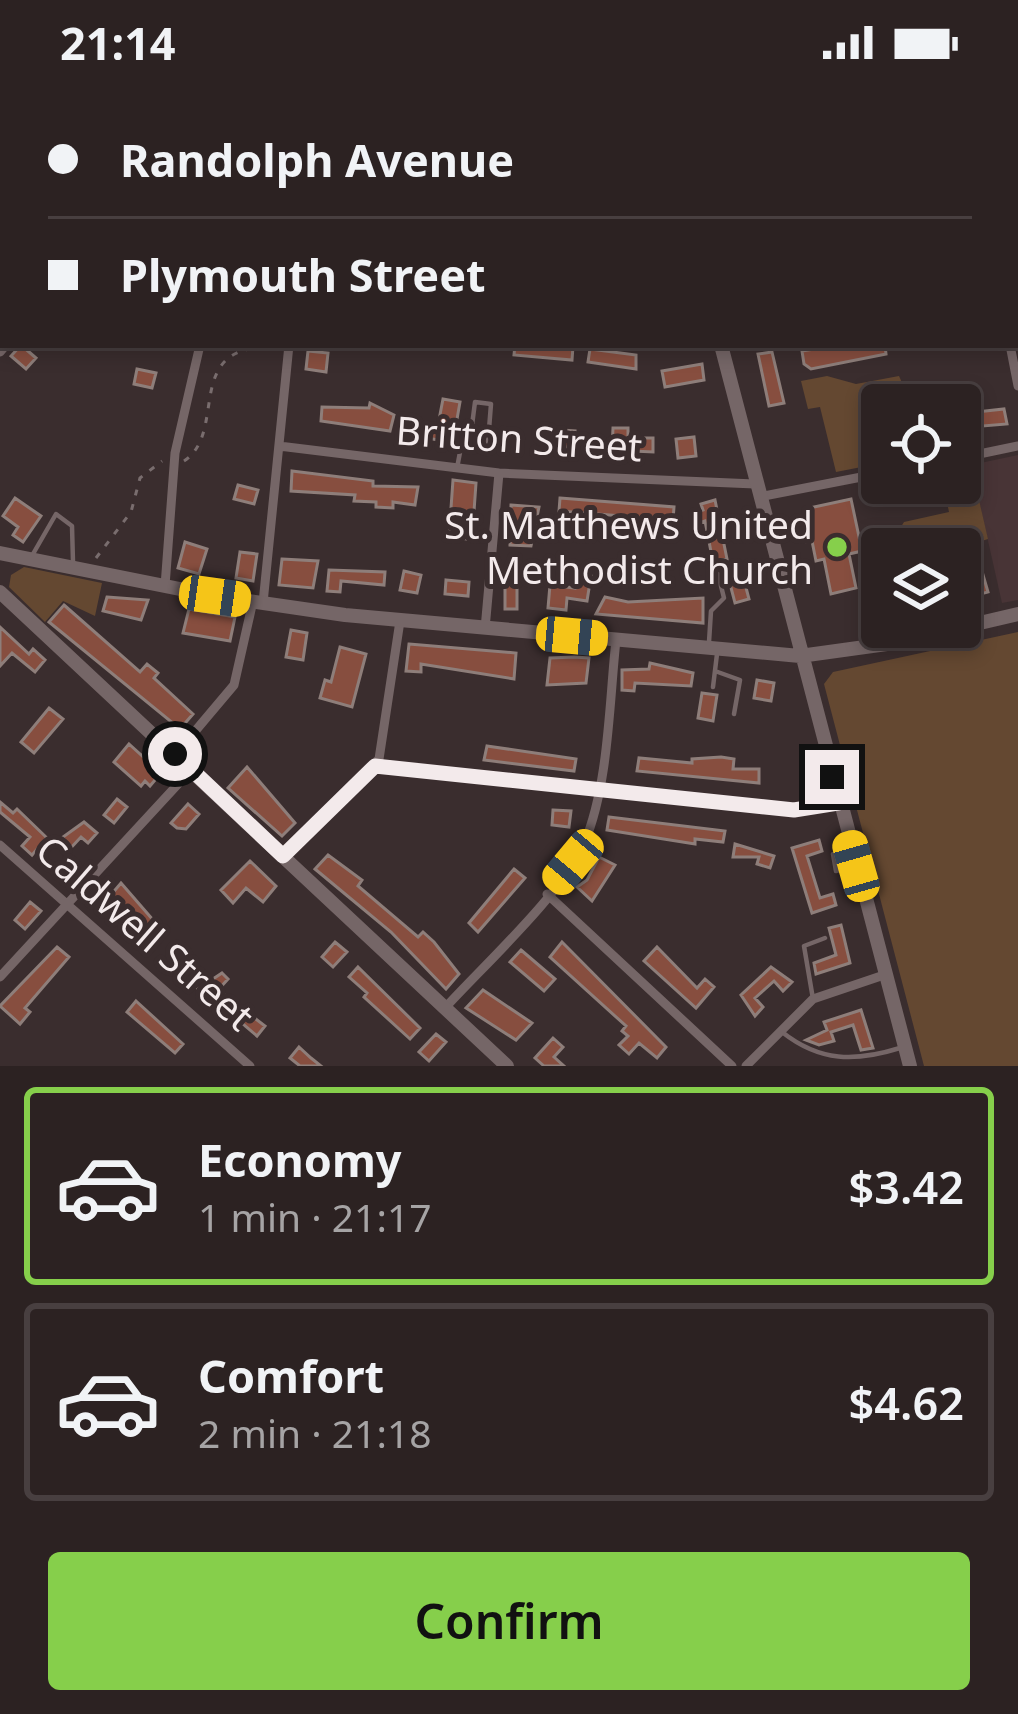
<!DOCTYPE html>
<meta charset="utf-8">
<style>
body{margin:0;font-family:"Noto Sans",sans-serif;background:#382f2f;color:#f1f3f6;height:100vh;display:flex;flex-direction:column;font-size:45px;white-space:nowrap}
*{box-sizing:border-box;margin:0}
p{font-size:39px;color:#a6a4a5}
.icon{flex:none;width:66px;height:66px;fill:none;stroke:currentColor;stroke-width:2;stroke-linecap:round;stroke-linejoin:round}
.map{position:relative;height:982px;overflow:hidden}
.panel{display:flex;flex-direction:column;background:#2c2222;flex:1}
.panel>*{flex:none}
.hud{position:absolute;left:0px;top:0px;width:1020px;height:264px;box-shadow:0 6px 18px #0003,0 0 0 3px #483f40;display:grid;align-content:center;height:264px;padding:0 48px;background:#2c2222}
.controls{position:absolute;left:861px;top:300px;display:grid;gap:24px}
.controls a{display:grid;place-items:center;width:120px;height:120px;border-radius:12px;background:#2c2222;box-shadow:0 6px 18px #0003,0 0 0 3px #483f40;font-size:60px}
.end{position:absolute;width:54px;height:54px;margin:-27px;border:15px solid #f3eaeb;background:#111;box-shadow:0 0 0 6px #111}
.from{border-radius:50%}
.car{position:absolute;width:36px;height:72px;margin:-36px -18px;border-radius:15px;box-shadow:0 0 9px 3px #0007;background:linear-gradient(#f5c518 24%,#345 0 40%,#f5c518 0 76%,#345 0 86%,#f5c518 0)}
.hud b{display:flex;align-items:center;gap:42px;height:114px;font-size:45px}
.hud b+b{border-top:3px solid #483f40}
.hud i{width:30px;height:30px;background:#f1f3f6}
ul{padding:21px 0 0;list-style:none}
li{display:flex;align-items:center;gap:36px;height:198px;margin:0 24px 18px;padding:0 24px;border:6px solid #483f40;border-radius:12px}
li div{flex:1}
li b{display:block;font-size:45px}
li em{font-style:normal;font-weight:600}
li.current{border-color:#86cf4b}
li>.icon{width:108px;height:108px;stroke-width:1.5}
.action{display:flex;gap:24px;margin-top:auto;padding:24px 48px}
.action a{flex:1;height:138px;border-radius:12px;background:#86cf4b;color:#111;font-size:48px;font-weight:600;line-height:138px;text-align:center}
.status{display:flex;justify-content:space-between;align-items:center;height:84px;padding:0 60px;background:#2c2222;direction:ltr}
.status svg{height:33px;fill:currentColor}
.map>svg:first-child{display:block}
.built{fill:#483436}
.green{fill:#644831}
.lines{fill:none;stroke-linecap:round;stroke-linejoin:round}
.stream{stroke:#6e4873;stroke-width:3}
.building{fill:#874e3f;stroke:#8e7e7a;stroke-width:3}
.path{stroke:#796d6e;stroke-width:3;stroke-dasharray:6 9;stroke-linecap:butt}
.lane{stroke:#756667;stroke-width:4.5}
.street{stroke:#756667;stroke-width:9}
.secondary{stroke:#756667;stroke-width:14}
.route{stroke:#f3eaeb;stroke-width:15}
.poi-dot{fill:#86cf4b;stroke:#3a2d2e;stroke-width:4.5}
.labels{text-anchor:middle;stroke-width:10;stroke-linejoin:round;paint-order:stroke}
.street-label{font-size:39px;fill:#f3eaeb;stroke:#3a2d2e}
.poi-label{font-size:39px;fill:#f3eaeb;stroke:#3a2d2e;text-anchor:end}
</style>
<div class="status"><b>21:14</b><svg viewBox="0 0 49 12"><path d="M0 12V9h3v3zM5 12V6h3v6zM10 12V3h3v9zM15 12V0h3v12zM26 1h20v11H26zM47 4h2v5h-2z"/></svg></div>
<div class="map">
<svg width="1018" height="982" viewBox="0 0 1018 982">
<rect width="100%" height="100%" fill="#3a2d2e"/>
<!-- built -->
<path class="built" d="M 1018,371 L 1018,516 L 1002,519 L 971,381 Z"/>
<!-- green -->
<path class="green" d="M 827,292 L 856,300 L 899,292 L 912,321 L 882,321 L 882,379 L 836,388 L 820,323 L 808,325 L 801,297 Z
M 971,381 L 988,455 L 957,465 L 901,465 L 899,446 L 904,438 L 949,428 L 943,399 L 960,399 L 960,383 Z
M 24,483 L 102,499 L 95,532 L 63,517 L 45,538 L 9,503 L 11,491 Z
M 1018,548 L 1018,982 L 924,982 L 824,600 L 833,588 Z"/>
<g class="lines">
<!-- stream -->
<path class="stream" d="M 617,3 L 621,0"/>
</g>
<!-- building -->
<path class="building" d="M 21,261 L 36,274 L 26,285 L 11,272 Z
M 515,261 L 573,262 L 572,276 L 514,271 Z
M 838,261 L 885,261 L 886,270 L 811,285 L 804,280 L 802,267 Z
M 590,265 L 636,271 L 636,285 L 588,278 Z
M 308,267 L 328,269 L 326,288 L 306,285 Z
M 772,268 L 784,319 L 769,322 L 758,270 Z
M 702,280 L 704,296 L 665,303 L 662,287 Z
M 137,285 L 156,289 L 152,304 L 134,300 Z
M 443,315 L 460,318 L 453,358 L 405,351 L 407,337 L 438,341 Z
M 370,319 L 394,331 L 390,347 L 321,337 L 322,323 L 369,324 Z
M 1004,325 L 1007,340 L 971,343 L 967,329 Z
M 613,344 L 628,344 L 628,354 L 653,354 L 653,368 L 612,366 Z
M 547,345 L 575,347 L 574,362 L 551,365 L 545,360 Z
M 694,353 L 696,372 L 678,374 L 676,355 Z
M 292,387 L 373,397 L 373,402 L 418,403 L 415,421 L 393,418 L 393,424 L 376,423 L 376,418 L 354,417 L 355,411 L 291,407 Z
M 453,396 L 476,399 L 472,456 L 449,452 Z
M 238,401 L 258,406 L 254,420 L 234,415 Z
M 15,414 L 41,432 L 23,458 L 13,451 L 18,443 L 3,432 Z
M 560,414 L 674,423 L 673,436 L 559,427 Z
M 851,415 L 862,467 L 849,470 L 856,504 L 831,510 L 824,475 L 816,477 L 812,457 L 807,458 L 805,425 Z
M 715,416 L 727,475 L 713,478 L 705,437 L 699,439 L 696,428 L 703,426 L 701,420 Z
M 511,421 L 539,423 L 531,462 L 510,461 Z
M 185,458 L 207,465 L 199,490 L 178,484 Z
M 240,468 L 257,470 L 253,497 L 236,494 Z
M 282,475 L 318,477 L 313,504 L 279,501 Z
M 981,484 L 988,508 L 973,512 L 966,488 Z
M 329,486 L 385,488 L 384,501 L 341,497 L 340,508 L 327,507 Z
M 404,487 L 421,491 L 417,509 L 400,506 Z
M 577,490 L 591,492 L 587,517 L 567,514 L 566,526 L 548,524 L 550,501 L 575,504 Z
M 446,496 L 469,498 L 468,512 L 445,510 Z
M 744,496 L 749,515 L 735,519 L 730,500 Z
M 505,499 L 517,499 L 517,525 L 505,525 Z
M 107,513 L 148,516 L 141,536 L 103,527 Z
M 605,513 L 628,518 L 703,514 L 703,539 L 596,530 Z
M 64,521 L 140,588 L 147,580 L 158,589 L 154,594 L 193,630 L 180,645 L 49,538 Z
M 189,525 L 235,533 L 230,557 L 183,549 Z
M 0,543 L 29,570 L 33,565 L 45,576 L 35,588 L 12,569 L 0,582 Z
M 291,546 L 307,549 L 303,576 L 286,573 Z
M 409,560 L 516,569 L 514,595 L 421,580 L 421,588 L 406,587 Z
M 340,563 L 366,570 L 352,623 L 320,614 L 325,596 L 331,598 Z
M 574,573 L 589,574 L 586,599 L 547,601 L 550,574 Z
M 650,579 L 693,589 L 691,602 L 635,599 L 634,607 L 622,606 L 622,586 L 649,585 Z
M 757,596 L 774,599 L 771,617 L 754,614 Z
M 702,609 L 717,611 L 713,637 L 698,634 Z
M 49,624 L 63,635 L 34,669 L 21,658 Z
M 129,660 L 161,689 L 150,702 L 145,697 L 141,702 L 114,678 Z
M 487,662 L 576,675 L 574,687 L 484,676 Z
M 721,673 L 734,675 L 733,685 L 759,685 L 759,699 L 637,687 L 639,674 L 692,679 L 692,675 Z
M 247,683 L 295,739 L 282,752 L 228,704 Z
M 117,715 L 127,723 L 114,739 L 104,731 Z
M 0,718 L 13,729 L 17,725 L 47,754 L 32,771 L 22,762 L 30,753 L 0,728 Z
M 188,720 L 199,730 L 186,745 L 177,744 L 171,739 Z
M 553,726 L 571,727 L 569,743 L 552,741 Z
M 609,733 L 725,747 L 723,758 L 695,755 L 695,760 L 607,746 Z
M 84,738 L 97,749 L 88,759 L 81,753 L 68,767 L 63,753 Z
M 819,756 L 822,767 L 807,772 L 820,814 L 833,810 L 836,821 L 812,829 L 792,764 Z
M 735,760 L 774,772 L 770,784 L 757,780 L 759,773 L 733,773 Z
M 328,771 L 362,796 L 358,802 L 418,853 L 423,848 L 434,858 L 459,890 L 446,905 L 391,848 L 315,785 Z
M 599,773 L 615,781 L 592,817 L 577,803 L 587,796 Z
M 250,777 L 276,802 L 263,818 L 246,804 L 233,819 L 221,806 Z
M 514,785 L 525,794 L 478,848 L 469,839 Z
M 121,799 L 160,844 L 149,856 L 110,812 Z
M 30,818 L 41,827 L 25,845 L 15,836 Z
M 841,841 L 850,879 L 816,890 L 814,879 L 836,871 L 829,844 Z
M 335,858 L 347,868 L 333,883 L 322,873 Z
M 562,858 L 666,963 L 657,974 L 639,959 L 629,970 L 619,961 L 628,952 L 622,947 L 626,942 L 550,873 Z
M 57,863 L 69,873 L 25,924 L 30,928 L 20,940 L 0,922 Z
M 657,863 L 697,904 L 705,895 L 714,903 L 696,924 L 644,877 Z
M 521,866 L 555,895 L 544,907 L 510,878 Z
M 358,883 L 420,944 L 410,955 L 364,913 L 367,909 L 349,893 Z
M 771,883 L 792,898 L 783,907 L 774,897 L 755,914 L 763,923 L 755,932 L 741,911 Z
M 222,889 L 228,895 L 218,906 L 265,942 L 257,952 L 236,934 L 232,939 L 198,905 Z
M 483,906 L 532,939 L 516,956 L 466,924 Z
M 136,917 L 183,960 L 175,969 L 127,928 Z
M 861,926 L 873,964 L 861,966 L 853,941 L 831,948 L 834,957 L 819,961 L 806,956 L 827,946 L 824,938 Z
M 436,950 L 446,958 L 429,977 L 419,968 Z
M 553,954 L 563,963 L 554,973 L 564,982 L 544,982 L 535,974 Z
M 299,963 L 311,974 L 321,982 L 300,982 L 290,974 Z"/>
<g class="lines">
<!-- path -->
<path class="path" d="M 184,377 C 230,347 179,255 280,264
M 96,474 L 131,428 L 140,394 L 162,377"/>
<!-- lane -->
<path class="lane" d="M 457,384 L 461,363 L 470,357 L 475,318 L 491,320 L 488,358 L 470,357
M 33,470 L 56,430 L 72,442 L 73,478
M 709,558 L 711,527 L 724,514 L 718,490
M 715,587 L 740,596 L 734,630
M 713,603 L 717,570
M 833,770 L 836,787 L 856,782
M 813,915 L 804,862 L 825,854
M 782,948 C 820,978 855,978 900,964"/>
<!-- street -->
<path class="street" d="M 200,0 L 203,3
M 943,0 L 945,3
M 238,3 L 241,0
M 0,10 L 3,7
M 1017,33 L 1018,33
M 0,71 L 3,74
M 1017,202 L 1018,202
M 1010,261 L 1018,302
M 0,268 L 6,261
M 279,362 L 499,389 L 755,400
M 960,374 L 1018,362
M 759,413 L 882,389
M 165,502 L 175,369 L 200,261
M 263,519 L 289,261
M 485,545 L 499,389
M 175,671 L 234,601 L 253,517
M 375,683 L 794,726 L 838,719
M 0,761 L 250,982
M 283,772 L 379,675 L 400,537
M 547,810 L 732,982
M 0,893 L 191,686
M 445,924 C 483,882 562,810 584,760 C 609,700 609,620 616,556
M 746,982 L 813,915 L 887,890"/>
<!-- secondary -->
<path class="secondary" d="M 748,3 L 749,0
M 721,261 L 910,982
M 0,469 L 215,512 L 345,531 L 800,572 L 894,559 L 1018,530
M 0,508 L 507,982"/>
</g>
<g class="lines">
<!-- route -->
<path class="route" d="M 175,670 L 283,772 L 375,682 L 794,726 L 838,719 L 832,693"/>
</g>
<!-- markers -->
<circle class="poi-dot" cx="837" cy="463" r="12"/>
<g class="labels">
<!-- street labels -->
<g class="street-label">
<text transform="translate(519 355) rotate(4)" y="14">Britton Street</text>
<text transform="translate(145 849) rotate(41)" y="14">Caldwell Street</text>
</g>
<!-- poi labels -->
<g class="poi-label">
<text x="813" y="455">St. Matthews United<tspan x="813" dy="45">Methodist Church</tspan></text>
</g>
</g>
</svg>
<div class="controls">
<a><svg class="icon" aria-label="locate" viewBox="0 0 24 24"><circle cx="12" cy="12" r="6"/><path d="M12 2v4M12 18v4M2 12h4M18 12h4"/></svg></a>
<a><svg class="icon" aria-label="layers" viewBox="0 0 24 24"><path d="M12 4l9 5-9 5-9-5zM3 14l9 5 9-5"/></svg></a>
</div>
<i class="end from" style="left:175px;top:670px"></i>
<i class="end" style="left:832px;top:693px"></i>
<i class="car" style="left:215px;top:512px;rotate:98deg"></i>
<i class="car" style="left:572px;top:552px;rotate:95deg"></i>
<i class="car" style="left:573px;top:778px;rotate:220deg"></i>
<i class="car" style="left:856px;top:782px;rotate:344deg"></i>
<div class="hud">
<b><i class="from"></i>Randolph Avenue</b>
<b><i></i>Plymouth Street</b>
</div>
</div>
<section class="panel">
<ul>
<li class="current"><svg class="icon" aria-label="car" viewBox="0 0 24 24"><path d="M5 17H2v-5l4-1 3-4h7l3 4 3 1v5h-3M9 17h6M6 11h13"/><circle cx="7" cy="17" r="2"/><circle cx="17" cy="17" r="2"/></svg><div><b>Economy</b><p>1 min · 21:17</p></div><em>$3.42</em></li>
<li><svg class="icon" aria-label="car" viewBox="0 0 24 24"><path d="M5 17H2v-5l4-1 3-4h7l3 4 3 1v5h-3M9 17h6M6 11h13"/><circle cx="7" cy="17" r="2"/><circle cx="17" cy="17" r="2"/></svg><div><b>Comfort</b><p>2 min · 21:18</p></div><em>$4.62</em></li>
</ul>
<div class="action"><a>Confirm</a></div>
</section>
